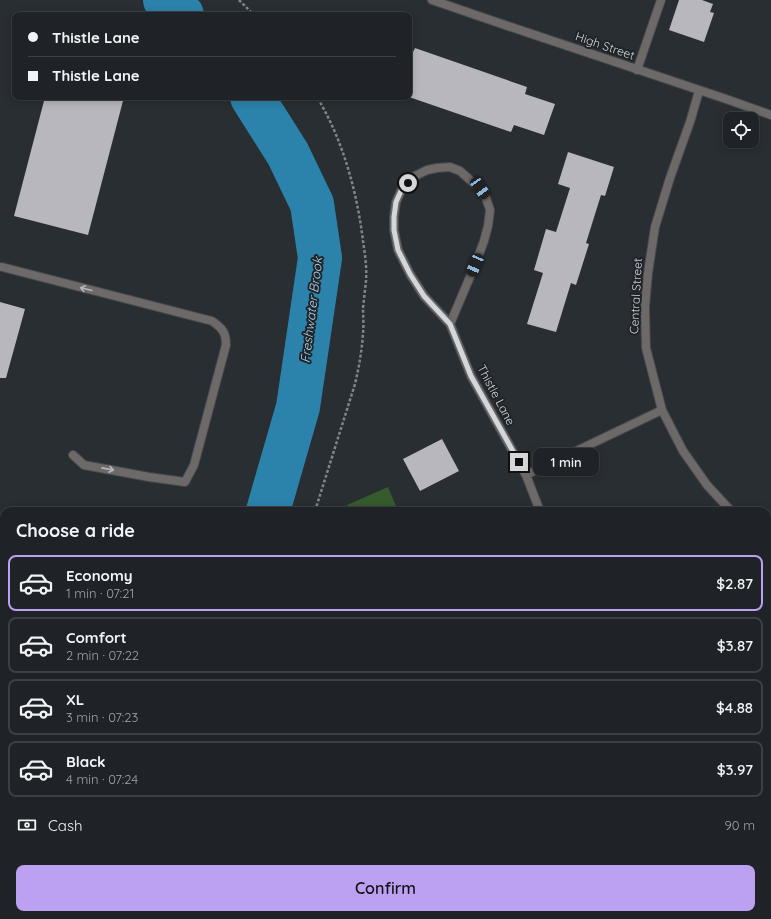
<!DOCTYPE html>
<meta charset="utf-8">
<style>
body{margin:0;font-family:Quicksand,sans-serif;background:#2c2f32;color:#f1f3f6;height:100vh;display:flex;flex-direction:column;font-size:15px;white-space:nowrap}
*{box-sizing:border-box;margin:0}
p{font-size:13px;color:#a1a4a7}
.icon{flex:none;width:22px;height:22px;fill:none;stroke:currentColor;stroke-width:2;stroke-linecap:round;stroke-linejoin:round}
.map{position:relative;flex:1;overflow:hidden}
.sheet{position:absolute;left:0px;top:507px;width:771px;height:412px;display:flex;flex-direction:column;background:#1f2226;border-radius:12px 12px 0 0;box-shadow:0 2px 10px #0003,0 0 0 1px #3c3f43}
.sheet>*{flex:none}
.top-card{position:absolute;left:12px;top:12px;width:400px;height:88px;border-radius:8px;box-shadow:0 2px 10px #0003,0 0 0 1px #3c3f43;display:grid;align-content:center;height:88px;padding:0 16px;background:#1f2226}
.controls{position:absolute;left:723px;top:112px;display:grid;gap:8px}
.controls a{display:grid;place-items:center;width:36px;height:36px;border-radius:8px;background:#1f2226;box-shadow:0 2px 10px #0003,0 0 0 1px #3c3f43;font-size:20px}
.end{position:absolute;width:18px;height:18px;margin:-9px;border:5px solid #d4d7d9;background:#111;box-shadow:0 0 0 2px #111}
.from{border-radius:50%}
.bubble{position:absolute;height:28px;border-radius:8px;background:#1f2226;box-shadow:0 2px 10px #0003,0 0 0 1px #3c3f43;font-size:13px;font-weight:600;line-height:28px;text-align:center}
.car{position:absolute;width:12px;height:24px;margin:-12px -6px;border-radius:5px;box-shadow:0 0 3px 1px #0007;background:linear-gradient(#222 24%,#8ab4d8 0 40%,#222 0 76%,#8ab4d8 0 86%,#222 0)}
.top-card b{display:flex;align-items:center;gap:14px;height:38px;font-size:15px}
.top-card b+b{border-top:1px solid #3c3f43}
.top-card i{width:10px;height:10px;background:#f1f3f6}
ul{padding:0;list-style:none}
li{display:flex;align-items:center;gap:12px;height:56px;margin:0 8px 6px;padding:0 8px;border:2px solid #3c3f43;border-radius:8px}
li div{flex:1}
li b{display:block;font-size:15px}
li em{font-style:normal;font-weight:600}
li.active{border-color:#bca0f2}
li>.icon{width:36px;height:36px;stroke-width:1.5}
h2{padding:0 16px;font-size:18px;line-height:48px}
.pay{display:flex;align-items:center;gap:10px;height:44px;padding:0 16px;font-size:15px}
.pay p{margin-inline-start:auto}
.action{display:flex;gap:8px;margin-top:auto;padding:8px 16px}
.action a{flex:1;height:46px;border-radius:8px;background:#bca0f2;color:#111;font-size:16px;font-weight:600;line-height:46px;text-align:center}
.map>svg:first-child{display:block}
.park{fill:#365b2d}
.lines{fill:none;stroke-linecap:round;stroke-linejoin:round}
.river{stroke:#2b82aa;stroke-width:44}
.building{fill:#b7b7bd}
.lane-casing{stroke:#44494d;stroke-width:10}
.street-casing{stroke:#44494d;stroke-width:10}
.secondary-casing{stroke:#44494d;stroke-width:10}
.path{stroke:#818588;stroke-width:2.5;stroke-dasharray:3 2;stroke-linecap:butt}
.lane{stroke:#6c6968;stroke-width:8}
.street{stroke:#6c6968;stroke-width:8}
.secondary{stroke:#908b89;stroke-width:8}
.oneway{stroke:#b5b6b7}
.route{stroke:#d4d7d9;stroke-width:5}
.labels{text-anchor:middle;stroke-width:4;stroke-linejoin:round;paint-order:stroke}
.street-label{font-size:12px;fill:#d4d7d9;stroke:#202428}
.water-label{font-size:13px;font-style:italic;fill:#a8d8f3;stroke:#202428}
</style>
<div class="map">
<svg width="771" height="919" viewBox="0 0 771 919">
<rect width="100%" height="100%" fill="#292e32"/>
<!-- park -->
<path class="park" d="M 388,487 L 398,511 L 350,511 L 347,505 Z
M 0,624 L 4,625 L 4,674 L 0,672 Z
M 0,777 L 4,781 L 4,915 L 114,915 L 116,919 L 0,919 Z
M 193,915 L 221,915 L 221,919 L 194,919 Z"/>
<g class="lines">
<!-- river -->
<path class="river" d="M 165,0 L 182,15
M 252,97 L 288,154 L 312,204 L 320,258 L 298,407 L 268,511
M 269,915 L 270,919"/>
</g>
<!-- building -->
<path class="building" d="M 679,0 L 702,0 L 713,4 L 710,12 L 714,13 L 704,42 L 669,30 Z
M 415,48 L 527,87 L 525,94 L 555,104 L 544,135 L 514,125 L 511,132 L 409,97 L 409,51 L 413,52 Z
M 45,97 L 124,97 L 88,235 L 14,216 Z
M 568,152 L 614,167 L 605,196 L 601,195 L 586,243 L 589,244 L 576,285 L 571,283 L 556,332 L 527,324 L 543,273 L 534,270 L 546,229 L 556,232 L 570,188 L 558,184 Z
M 0,302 L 25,309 L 6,378 L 0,378 Z
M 442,439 L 459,471 L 420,491 L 403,459 Z"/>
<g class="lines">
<!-- lane casing -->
<g class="lane-casing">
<path id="lane" d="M 637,70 L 661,0
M 2,267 L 212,321 C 222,328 226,332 226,345 L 194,465 L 185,482 L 149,477 L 84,465 L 73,455"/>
</g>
<!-- street casing -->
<g class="street-casing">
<path id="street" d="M 432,0 L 502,24 L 726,99 L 771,115
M 699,91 L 690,122 L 670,178 L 655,227 L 648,273 L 645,307 L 646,348 L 662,410 L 683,451 L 707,485 L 731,511
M 450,324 L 475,265 L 484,241 L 488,226 L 490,210 L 486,198 L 480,189 L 460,171 L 450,167 L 437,168 L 427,170 L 415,176 L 401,191 L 396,202 L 394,217 L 394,230 L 398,250 L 410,274 L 424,296 L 450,324 L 471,376 L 526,475 L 540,511
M 526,475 L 662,410
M 767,538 L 771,541
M 496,919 L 497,915"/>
</g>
<!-- secondary casing -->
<g class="secondary-casing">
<path id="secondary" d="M 0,720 L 4,723
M 0,764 L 4,767
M 130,915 L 133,919
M 167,919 L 167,915"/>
</g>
<!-- path -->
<path class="path" d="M 239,0 L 254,15
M 315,511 L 355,384 C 359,367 362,350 363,333 C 364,325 363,316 363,308 C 364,299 365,290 366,281 C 367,268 365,254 363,241 C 357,192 343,140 317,97
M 0,671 L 4,673
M 222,915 L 222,919
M 310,915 L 310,919
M 617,915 L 633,919"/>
<!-- lane -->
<use href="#lane" class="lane"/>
<!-- street -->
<use href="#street" class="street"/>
<!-- secondary -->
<use href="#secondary" class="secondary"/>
</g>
<!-- one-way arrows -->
<defs><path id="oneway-shaft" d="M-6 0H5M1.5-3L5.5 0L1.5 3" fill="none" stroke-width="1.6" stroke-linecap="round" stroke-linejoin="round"/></defs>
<g class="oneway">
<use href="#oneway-shaft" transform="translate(86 289) rotate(-166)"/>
<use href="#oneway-shaft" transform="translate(108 469) rotate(11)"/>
</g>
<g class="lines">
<!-- route -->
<path class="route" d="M 408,183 L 401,191 L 396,202 L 394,217 L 394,230 L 398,250 L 410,274 L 424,296 L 450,324 L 471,376 L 519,462"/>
</g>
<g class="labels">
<!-- street labels -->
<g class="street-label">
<text transform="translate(605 46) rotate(19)" y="4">High Street</text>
<text transform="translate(636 296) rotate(-87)" y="4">Central Street</text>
<text transform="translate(496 395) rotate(62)" y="4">Thistle Lane</text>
</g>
<!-- water labels -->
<g class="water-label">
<text transform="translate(311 310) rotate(-83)" y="5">Freshwater Brook</text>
</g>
</g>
</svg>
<div class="controls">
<a><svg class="icon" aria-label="locate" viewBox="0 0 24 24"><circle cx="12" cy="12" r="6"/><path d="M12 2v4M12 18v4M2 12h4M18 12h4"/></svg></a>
</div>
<i class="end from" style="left:408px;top:183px"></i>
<i class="end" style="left:519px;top:462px"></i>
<div class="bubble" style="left:533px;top:448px;width:66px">1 min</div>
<i class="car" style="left:480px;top:188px;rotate:145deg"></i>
<i class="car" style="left:475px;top:265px;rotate:203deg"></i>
<div class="top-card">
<b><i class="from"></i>Thistle Lane</b>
<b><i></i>Thistle Lane</b>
</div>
<section class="sheet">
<h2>Choose a ride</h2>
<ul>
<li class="active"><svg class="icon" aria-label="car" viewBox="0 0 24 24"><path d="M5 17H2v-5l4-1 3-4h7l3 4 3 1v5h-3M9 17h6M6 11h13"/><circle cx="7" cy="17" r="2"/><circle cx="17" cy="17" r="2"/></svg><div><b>Economy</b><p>1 min · 07:21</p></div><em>$2.87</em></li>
<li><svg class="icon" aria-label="car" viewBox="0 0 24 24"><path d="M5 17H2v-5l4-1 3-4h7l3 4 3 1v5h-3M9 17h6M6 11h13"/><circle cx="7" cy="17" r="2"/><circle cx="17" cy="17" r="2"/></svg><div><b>Comfort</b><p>2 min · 07:22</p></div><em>$3.87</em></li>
<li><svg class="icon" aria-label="car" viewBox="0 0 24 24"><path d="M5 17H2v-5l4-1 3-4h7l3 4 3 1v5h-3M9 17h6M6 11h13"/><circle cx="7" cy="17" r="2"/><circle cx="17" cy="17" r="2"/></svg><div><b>XL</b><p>3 min · 07:23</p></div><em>$4.88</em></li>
<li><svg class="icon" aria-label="car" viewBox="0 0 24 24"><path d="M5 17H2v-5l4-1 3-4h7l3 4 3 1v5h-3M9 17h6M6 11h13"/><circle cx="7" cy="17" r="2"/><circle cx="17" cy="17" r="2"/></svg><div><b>Black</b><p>4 min · 07:24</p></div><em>$3.97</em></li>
</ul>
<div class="pay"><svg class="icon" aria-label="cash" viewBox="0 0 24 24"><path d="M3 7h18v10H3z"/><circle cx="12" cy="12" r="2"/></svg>Cash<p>90 m</p></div>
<div class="action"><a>Confirm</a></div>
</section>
</div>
